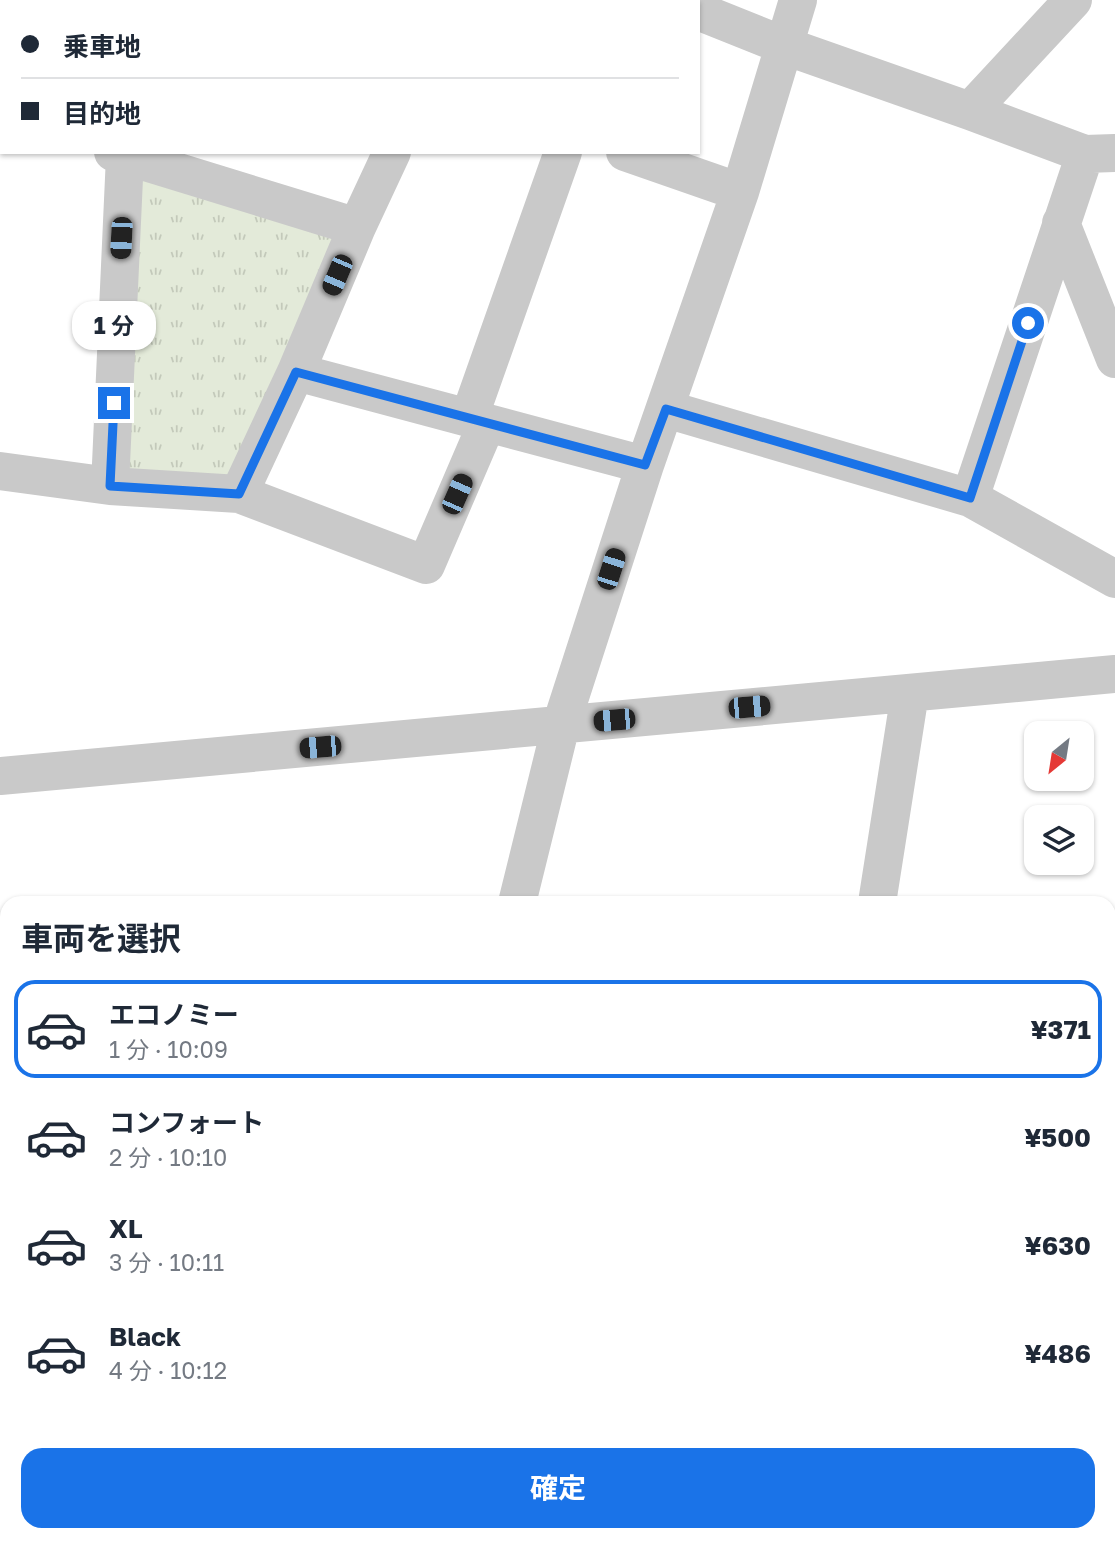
<!DOCTYPE html>
<html lang="ja">
<meta charset="utf-8">
<style>
body{margin:0;font-family:"Golos Text","Noto Sans JP",sans-serif;background:#f2f2f3;color:#1f2937;height:100vh;display:flex;flex-direction:column;font-size:26px;white-space:nowrap}
*{box-sizing:border-box;margin:0}
p{font-size:23px;color:#747a83}
.icon{flex:none;width:38px;height:38px;fill:none;stroke:currentColor;stroke-width:2;stroke-linecap:round;stroke-linejoin:round}
.map{position:relative;flex:1;overflow:hidden}
.drawer{position:absolute;left:0px;top:896px;width:1116px;height:646px;display:flex;flex-direction:column;background:#fff;border-radius:21px 21px 0 0;box-shadow:0 2px 5px #0004}
.drawer>*{flex:none}
.banner{position:absolute;left:0px;top:0px;width:700px;height:154px;box-shadow:0 2px 5px #0004;display:grid;align-content:center;height:154px;padding:0 21px;background:#fff}
.needle{width:46px;rotate:210deg}
.tools{position:absolute;left:1024px;top:721px;display:grid;gap:14px}
.tools a{display:grid;place-items:center;width:70px;height:70px;border-radius:14px;background:#fff;box-shadow:0 2px 5px #0004;font-size:35px}
.end{position:absolute;width:32px;height:32px;margin:-16px;border:9px solid #1a73e8;background:#fff;box-shadow:0 0 0 4px #fff}
.from{border-radius:50%}
.bubble{position:absolute;height:49px;border-radius:21px;background:#fff;box-shadow:0 2px 5px #0004;font-size:23px;font-weight:700;line-height:49px;text-align:center}
.car{position:absolute;width:21px;height:42px;margin:-21px -10px;border-radius:9px;box-shadow:0 0 5px 2px #0007;background:linear-gradient(#222 24%,#8ab4d8 0 40%,#222 0 76%,#8ab4d8 0 86%,#222 0)}
.banner b{display:flex;align-items:center;gap:24px;height:66px;font-size:26px}
.banner b+b{border-top:2px solid #e0e1e3}
.banner i{width:18px;height:18px;background:#1f2937}
ul{padding:0;list-style:none}
li{display:flex;align-items:center;gap:21px;height:98px;margin:0 14px 10px;padding:0 7px;border:4px solid transparent;border-radius:21px}
li div{flex:1}
li b{display:block;font-size:26px}
li em{font-style:normal;font-weight:700}
li.current{border-color:#1a73e8}
li>.icon{width:63px;height:63px;stroke-width:1.5}
h2{padding:0 21px;font-size:32px;line-height:84px}
.primary-button{display:flex;gap:14px;margin-top:auto;padding:14px 21px}
.primary-button a{flex:1;height:80px;border-radius:21px;background:#1a73e8;color:#fff;font-size:28px;font-weight:700;line-height:80px;text-align:center}
.map>svg:first-child{display:block}
.grass{fill:url(#grass-tufts)}
.lines{fill:none;stroke-linecap:round;stroke-linejoin:round}
.minor{stroke:#c9c9c9;stroke-width:38}
.route{stroke:#1a73e8;stroke-width:9}
</style>
<div class="map">
<svg width="1115" height="1541" viewBox="0 0 1115 1541">
<defs>
<pattern id="grass-tufts" width="24" height="20" patternUnits="userSpaceOnUse" patternTransform="scale(1.75)"><rect width="24" height="20" fill="#e3ead9"/><path d="M3 7l-1-3M5 7V3M7 7l1-3M15 17l-1-3M17 17v-4M19 17l1-3" fill="none" stroke="#c3c9ba"/></pattern>
</defs>
<rect width="100%" height="100%" fill="#fff"/>
<!-- grass -->
<path class="grass" d="M 145,171 L 340,242 L 236,485 L 121,472 L 135,182 Z
M 229,1535 L 502,1535 L 500,1541 L 228,1541 Z"/>
<g class="lines">
<!-- minor -->
<path class="minor" d="M 257,0 L 261,2
M 454,2 L 454,0
M 613,2 L 614,0
M 698,11 L 785,46 L 970,111 L 1085,154 L 1115,153
M 970,111 L 1073,0
M 0,117 L 2,118
M 113,152 L 357,227
M 625,152 L 740,192
M 1061,223 L 1115,359
M 296,372 L 645,465
M 666,409 L 970,498 L 1115,579
M 469,418 L 563,152
M 0,471 L 110,486 L 239,494 L 426,565 L 487,423
M 110,486 L 125,156
M 239,494 L 296,372 L 357,227 L 392,152
M 970,498 L 1085,154
M 0,776 L 1115,674
M 517,903 L 561,725 L 645,465 L 740,192 L 798,0
M 877,903 L 910,693
M 1110,1046 L 1115,1046
M 0,1117 L 7,1118
M 1110,1199 L 1115,1193
M 1110,1454 L 1115,1459
M 53,1541 L 53,1535
M 217,1541 L 218,1535
M 513,1541 L 514,1535"/>
</g>
<g class="lines">
<!-- route -->
<path class="route" d="M 114,403 L 110,486 L 239,494 L 296,372 L 645,465 L 666,409 L 970,498 L 1028,323"/>
</g>
</svg>
<div class="tools">
<a><svg class="needle" viewBox="-14 -14 28 28"><path d="M0-13l5 13h-10z" fill="#e53935"/><path d="M0 13l5-13h-10z" fill="#747a83"/></svg></a>
<a><svg class="icon" aria-label="layers" viewBox="0 0 24 24"><path d="M12 4l9 5-9 5-9-5zM3 14l9 5 9-5"/></svg></a>
</div>
<i class="end from" style="left:1028px;top:323px"></i>
<i class="end" style="left:114px;top:403px"></i>
<div class="bubble" style="left:72px;top:301px;width:84px">1 分</div>
<i class="car" style="left:121px;top:238px;rotate:183deg"></i>
<i class="car" style="left:337px;top:275px;rotate:203deg"></i>
<i class="car" style="left:457px;top:494px;rotate:24deg"></i>
<i class="car" style="left:611px;top:569px;rotate:18deg"></i>
<i class="car" style="left:749px;top:707px;rotate:85deg"></i>
<i class="car" style="left:614px;top:720px;rotate:265deg"></i>
<i class="car" style="left:320px;top:747px;rotate:265deg"></i>
<div class="banner">
<b><i class="from"></i>乗車地</b>
<b><i></i>目的地</b>
</div>
<section class="drawer">
<h2>車両を選択</h2>
<ul>
<li class="current"><svg class="icon" aria-label="car" viewBox="0 0 24 24"><path d="M5 17H2v-5l4-1 3-4h7l3 4 3 1v5h-3M9 17h6M6 11h13"/><circle cx="7" cy="17" r="2"/><circle cx="17" cy="17" r="2"/></svg><div><b>エコノミー</b><p>1 分 · 10:09</p></div><em>¥371</em></li>
<li><svg class="icon" aria-label="car" viewBox="0 0 24 24"><path d="M5 17H2v-5l4-1 3-4h7l3 4 3 1v5h-3M9 17h6M6 11h13"/><circle cx="7" cy="17" r="2"/><circle cx="17" cy="17" r="2"/></svg><div><b>コンフォート</b><p>2 分 · 10:10</p></div><em>¥500</em></li>
<li><svg class="icon" aria-label="car" viewBox="0 0 24 24"><path d="M5 17H2v-5l4-1 3-4h7l3 4 3 1v5h-3M9 17h6M6 11h13"/><circle cx="7" cy="17" r="2"/><circle cx="17" cy="17" r="2"/></svg><div><b>XL</b><p>3 分 · 10:11</p></div><em>¥630</em></li>
<li><svg class="icon" aria-label="car" viewBox="0 0 24 24"><path d="M5 17H2v-5l4-1 3-4h7l3 4 3 1v5h-3M9 17h6M6 11h13"/><circle cx="7" cy="17" r="2"/><circle cx="17" cy="17" r="2"/></svg><div><b>Black</b><p>4 分 · 10:12</p></div><em>¥486</em></li>
</ul>
<div class="primary-button"><a>確定</a></div>
</section>
</div>
